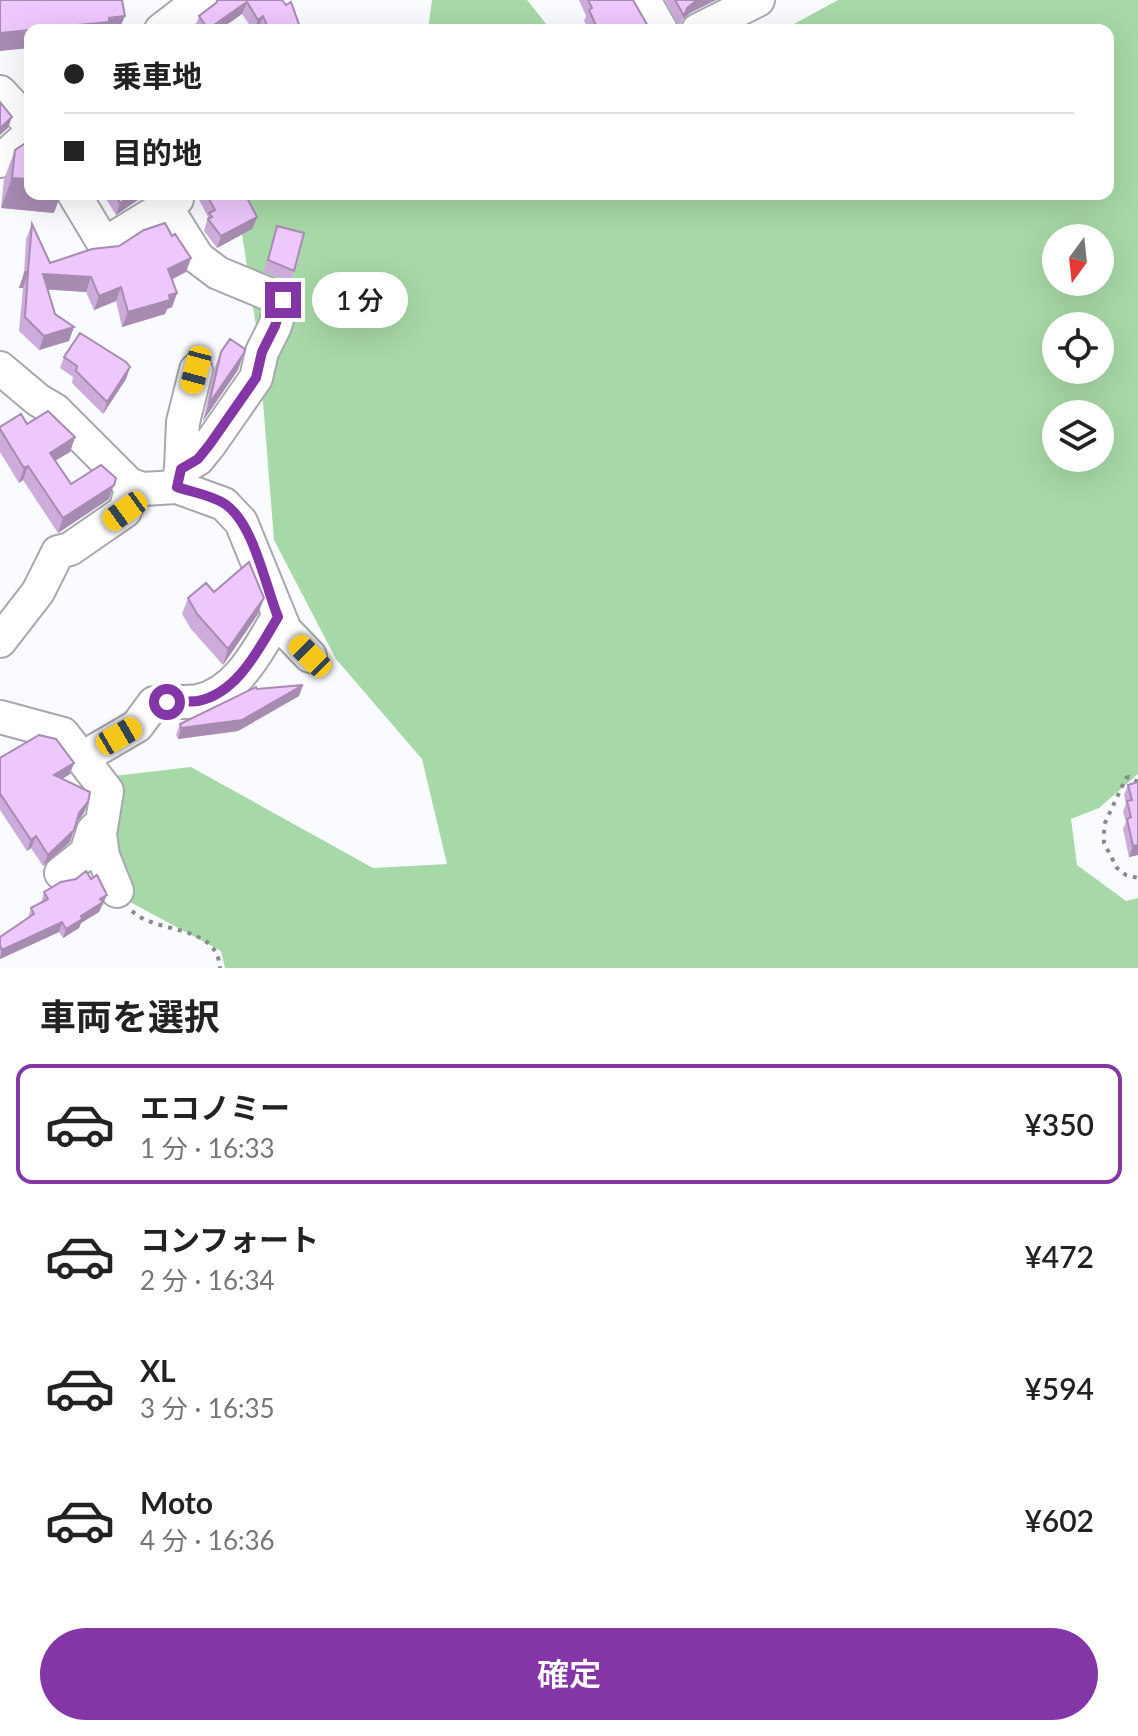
<!DOCTYPE html>
<html lang="ja">
<meta charset="utf-8">
<style>
body{margin:0;font-family:Lato,"Noto Sans JP",sans-serif;background:#f6f6f6;color:#222;height:100vh;display:flex;flex-direction:column;font-size:30px;white-space:nowrap}
*{box-sizing:border-box;margin:0}
p{font-size:26px;color:#767676}
.icon{flex:none;width:44px;height:44px;fill:none;stroke:currentColor;stroke-width:2;stroke-linecap:round;stroke-linejoin:round}
.map{position:relative;height:968px;overflow:hidden}
.drawer{display:flex;flex-direction:column;background:#fff;flex:1}
.drawer>*{flex:none}
.guide{position:absolute;left:24px;top:24px;width:1090px;height:176px;border-radius:16px;box-shadow:0 8px 32px #0002;display:grid;align-content:center;height:176px;padding:0 40px;background:#fff}
.needle{width:52px;rotate:195deg}
.tools{position:absolute;left:1042px;top:224px;display:grid;gap:16px}
.tools a{display:grid;place-items:center;width:72px;height:72px;border-radius:50%;background:#fff;box-shadow:0 8px 32px #0002;font-size:40px}
.end{position:absolute;width:36px;height:36px;margin:-18px;border:10px solid #8436a6;background:#fff;box-shadow:0 0 0 4px #fff}
.from{border-radius:50%}
.bubble{position:absolute;height:56px;border-radius:28px;background:#fff;box-shadow:0 8px 32px #0002;font-size:26px;font-weight:600;line-height:56px;text-align:center}
.car{position:absolute;width:24px;height:48px;margin:-24px -12px;border-radius:10px;box-shadow:0 0 6px 2px #0007;background:linear-gradient(#f5c518 24%,#345 0 40%,#f5c518 0 76%,#345 0 86%,#f5c518 0)}
.guide b{display:flex;align-items:center;gap:28px;height:76px;font-size:30px}
.guide b+b{border-top:2px solid #e0e0e0}
.guide i{width:20px;height:20px;background:#222}
ul{padding:0;list-style:none}
li{display:flex;align-items:center;gap:24px;height:120px;margin:0 16px 12px;padding:0 24px;border:4px solid transparent;border-radius:16px}
li div{flex:1}
li b{display:block;font-size:30px}
li em{font-style:normal;font-weight:600}
li.on{border-color:#8436a6}
li>.icon{width:72px;height:72px;stroke-width:1.5}
h2{padding:0 40px;font-size:36px;line-height:96px}
.primary-button{display:flex;gap:16px;margin-top:auto;padding:16px 40px}
.primary-button a{flex:1;height:92px;border-radius:48px;background:#8436a6;color:#fff;font-size:32px;font-weight:600;line-height:92px;text-align:center}
.map>svg:first-child{display:block}
.forest{fill:#a7d8a7;fill-rule:evenodd}
.lines{fill:none;stroke-linecap:round;stroke-linejoin:round}
.minor-casing{stroke:#a6a8ad;stroke-width:36}
.path{stroke:#898a8c;stroke-width:4;stroke-dasharray:4 6;stroke-linecap:butt}
.minor{stroke:#fff;stroke-width:32}
.wall{fill:#cdabda}
.shaded-wall{fill:#a78bb1}
.building{fill:#eec7fd;stroke:#a78bb1;stroke-width:2}
.route{stroke:#8436a6;stroke-width:10}
</style>
<div class="map">
<svg width="1138" height="968" viewBox="0 0 1138 968">
<rect width="100%" height="100%" fill="#fafbfe"/>
<!-- forest -->
<path class="forest" d="M 432,0 L 527,0 L 551,30 L 428,30 Z
M 838,0 L 1138,0 L 1138,774 L 1099,808 L 1071,819 L 1077,865 L 1126,901 L 1138,898 L 1138,968 L 225,968 L 221,951 L 106,889 L 114,776 L 191,767 L 373,868 L 447,864 L 422,759 L 336,659 L 274,540 L 258,339 L 236,194 L 1108,194 L 1108,30 L 783,30 ZM 1056,238 L 1100,238 L 1100,282 L 1056,282 ZM 1056,326 L 1100,326 L 1100,370 L 1056,370 ZM 1056,414 L 1100,414 L 1100,458 L 1056,458 Z"/>
<g class="lines">
<!-- minor casing -->
<g class="minor-casing">
<path id="minor" d="M 644,0 L 661,30
M 161,30 L 200,0
M 698,30 L 758,0
M 0,92 L 30,124
M 0,161 L 30,134
M 74,194 L 104,244 L 177,199 L 174,194
M 166,207 L 198,258 L 218,273 L 283,300 L 275,326 L 262,352 L 256,378 L 210,444 L 198,459 L 181,469 L 177,487
M 0,368 L 38,400 L 55,410 L 129,484 L 142,489 L 177,487 L 224,504 L 241,522 L 285,630 L 310,656
M 181,469 L 183,422 L 196,370
M 0,641 L 38,592 L 58,552 L 70,549 L 125,511 L 132,486
M 0,717 L 63,734 L 107,791 L 100,834 L 103,856 L 117,891
M 82,758 L 137,726 L 154,703 C 168,701 186,703 198,701 C 238,693 259,648 278,617
M 61,873 L 86,853 L 93,831 L 100,824"/>
</g>
<!-- path -->
<path class="path" d="M 1138,782 L 1129,777 L 1126,778 L 1104,825 L 1104,843 L 1117,868 L 1126,875 L 1138,878
M 132,911 C 157,935 217,923 220,968"/>
<!-- minor -->
<use href="#minor" class="minor"/>
</g>
<!-- wall -->
<path class="wall" d="M 282,0 L 301,30 L 260,30 L 259,28 L 253,30 L 242,14 L 219,30 L 196,30 L 195,28 L 199,16 L 216,3 Z
M 579,0 L 633,0 L 649,28 L 651,30 L 589,30 L 584,21 L 586,16 Z
M 665,0 L 716,0 L 690,13 L 683,19 L 679,27 Z
M 15,150 L 54,213 L 1,208 L 4,179 Z
M 103,194 L 141,194 L 138,200 L 116,215 Z
M 196,194 L 238,194 L 257,217 L 252,229 L 217,248 L 204,231 L 208,217 Z
M 32,224 L 50,263 L 119,246 L 172,236 L 191,258 L 186,272 L 172,279 L 177,293 L 172,307 L 167,309 L 165,314 L 122,327 L 116,301 L 94,310 L 86,292 L 48,289 L 55,314 L 69,341 L 39,350 L 19,331 L 23,288 L 19,288 L 24,274 L 26,239 Z
M 277,226 L 294,271 L 290,282 L 264,272 Z
M 221,352 L 238,370 L 203,421 L 214,369 Z
M 64,357 L 130,367 L 126,379 L 103,414 L 72,383 L 73,377 L 60,368 Z
M 27,424 L 75,437 L 70,452 L 55,461 L 71,484 L 109,499 L 58,533 L 23,480 L 19,483 L 0,452 L 0,427 Z
M 214,592 L 258,614 L 223,665 L 191,629 L 182,614 L 188,598 Z
M 303,685 L 299,696 L 238,731 L 178,739 L 176,735 L 180,724 L 257,689 Z
M 0,758 L 70,774 L 62,779 L 84,813 L 76,824 L 70,842 L 43,866 L 31,848 L 27,851 L 0,810 Z
M 1138,782 L 1138,855 L 1129,857 L 1123,829 L 1126,822 L 1123,812 L 1126,803 L 1124,795 L 1128,785 Z
M 44,892 L 104,904 L 102,905 L 99,912 L 81,923 L 79,928 L 63,938 L 59,932 L 0,959 L 0,937 L 28,918 L 31,908 L 41,903 Z"/>
<!-- shaded-wall -->
<path class="shaded-wall" d="M 697,0 L 716,0 L 690,13 L 683,19 L 687,8 Z
M 247,2 L 242,14 L 219,30 L 207,30 Z
M 125,16 L 119,30 L 76,30 L 78,25 Z
M 263,16 L 259,28 L 254,30 L 258,20 Z
M 30,31 L 30,48 L 0,51 L 0,33 Z
M 12,117 L 8,128 L 0,135 L 0,128 Z
M 12,178 L 30,179 L 30,194 L 61,194 L 54,213 L 1,208 Z
M 134,194 L 141,194 L 138,200 L 116,215 L 120,203 Z
M 257,217 L 252,229 L 217,248 L 221,236 Z
M 191,258 L 186,272 L 163,284 L 168,269 Z
M 24,273 L 28,273 L 23,288 L 19,288 Z
M 43,274 L 91,277 L 86,292 L 38,289 Z
M 121,287 L 116,301 L 94,310 L 99,296 Z
M 177,293 L 172,307 L 167,309 L 165,314 L 122,327 L 128,312 Z
M 74,327 L 69,341 L 39,350 L 44,336 Z
M 244,353 L 238,370 L 203,421 L 209,404 Z
M 130,367 L 126,379 L 103,414 L 107,402 Z
M 75,437 L 70,452 L 44,467 L 50,453 Z
M 28,466 L 23,480 L 19,483 L 24,468 Z
M 114,485 L 109,499 L 58,533 L 63,518 Z
M 264,598 L 258,614 L 223,665 L 228,649 Z
M 303,685 L 299,696 L 238,731 L 178,739 L 181,728 Z
M 74,763 L 70,774 L 50,787 L 54,775 Z
M 88,802 L 84,813 L 75,825 L 79,813 Z
M 74,830 L 70,842 L 43,866 L 48,855 Z
M 36,836 L 31,848 L 27,851 L 31,840 Z
M 1138,845 L 1138,855 L 1129,857 L 1133,846 Z
M 107,895 L 99,912 L 81,923 L 79,928 L 63,938 L 66,929 L 100,899 Z
M 62,922 L 59,932 L 0,959 L 2,950 Z"/>
<!-- building -->
<path class="building" d="M 0,0 L 122,0 L 125,16 L 109,18 L 109,22 L 78,25 L 78,30 L 30,30 L 0,33 Z
M 218,0 L 282,0 L 286,5 L 291,2 L 301,30 L 269,30 L 263,16 L 258,20 L 247,2 L 208,29 L 199,16 L 216,3 Z
M 588,0 L 633,0 L 649,28 L 651,30 L 598,30 L 589,10 L 592,8 Z
M 675,0 L 697,0 L 687,8 L 684,16 Z
M 0,102 L 12,117 L 0,128 Z
M 30,140 L 30,179 L 12,178 L 15,150 Z
M 115,194 L 134,194 L 120,203 Z
M 206,194 L 238,194 L 240,197 L 245,194 L 257,217 L 221,236 L 208,219 L 212,217 L 209,213 L 215,210 Z
M 165,223 L 172,236 L 175,234 L 191,258 L 168,269 L 177,293 L 169,295 L 170,300 L 128,312 L 121,287 L 99,296 L 91,277 L 43,274 L 55,314 L 74,327 L 44,336 L 25,317 L 28,273 L 24,273 L 28,271 L 32,224 L 50,263 L 92,249 L 119,246 L 144,230 Z
M 277,226 L 304,233 L 294,271 L 268,260 Z
M 80,333 L 126,362 L 130,367 L 107,402 L 76,371 L 77,366 L 64,357 Z
M 230,339 L 245,349 L 244,353 L 209,404 L 221,352 Z
M 48,411 L 75,437 L 50,453 L 71,484 L 101,465 L 116,478 L 114,485 L 63,518 L 28,466 L 24,468 L 0,429 L 0,427 L 21,414 L 27,424 Z
M 249,562 L 264,598 L 228,649 L 197,614 L 188,598 L 206,583 L 214,592 Z
M 303,685 L 242,720 L 181,728 L 180,724 L 256,687 L 257,689 Z
M 39,735 L 56,739 L 74,763 L 54,775 L 90,792 L 88,802 L 79,813 L 74,830 L 48,855 L 36,836 L 31,840 L 1,795 L 0,796 L 0,758 Z
M 1138,782 L 1138,845 L 1133,846 L 1127,819 L 1131,817 L 1127,801 L 1132,800 L 1128,785 Z
M 86,871 L 91,879 L 97,875 L 107,895 L 100,899 L 103,902 L 81,916 L 82,919 L 66,929 L 62,922 L 2,950 L 0,946 L 0,937 L 34,914 L 31,908 L 48,899 L 44,892 L 61,882 L 76,879 Z"/>
<g class="lines">
<!-- route -->
<path class="route" d="M 167,702 C 177,701 189,702 198,701 C 238,693 259,648 278,617 C 265,585 254,524 225,504 C 212,495 191,492 177,487 L 181,469 L 198,459 L 210,444 L 256,378 L 262,352 L 275,326 L 283,300"/>
</g>
</svg>
<div class="tools">
<a><svg class="needle" viewBox="-14 -14 28 28"><path d="M0-13l5 13h-10z" fill="#e53935"/><path d="M0 13l5-13h-10z" fill="#767676"/></svg></a>
<a><svg class="icon" aria-label="locate" viewBox="0 0 24 24"><circle cx="12" cy="12" r="6"/><path d="M12 2v4M12 18v4M2 12h4M18 12h4"/></svg></a>
<a><svg class="icon" aria-label="layers" viewBox="0 0 24 24"><path d="M12 4l9 5-9 5-9-5zM3 14l9 5 9-5"/></svg></a>
</div>
<i class="end from" style="left:167px;top:702px"></i>
<i class="end" style="left:283px;top:300px"></i>
<div class="bubble" style="left:312px;top:272px;width:96px">1 分</div>
<i class="car" style="left:196px;top:370px;rotate:195deg"></i>
<i class="car" style="left:125px;top:511px;rotate:234deg"></i>
<i class="car" style="left:310px;top:656px;rotate:315deg"></i>
<i class="car" style="left:119px;top:736px;rotate:60deg"></i>
<div class="guide">
<b><i class="from"></i>乗車地</b>
<b><i></i>目的地</b>
</div>
</div>
<section class="drawer">
<h2>車両を選択</h2>
<ul>
<li class="on"><svg class="icon" aria-label="car" viewBox="0 0 24 24"><path d="M5 17H2v-5l4-1 3-4h7l3 4 3 1v5h-3M9 17h6M6 11h13"/><circle cx="7" cy="17" r="2"/><circle cx="17" cy="17" r="2"/></svg><div><b>エコノミー</b><p>1 分 · 16:33</p></div><em>¥350</em></li>
<li><svg class="icon" aria-label="car" viewBox="0 0 24 24"><path d="M5 17H2v-5l4-1 3-4h7l3 4 3 1v5h-3M9 17h6M6 11h13"/><circle cx="7" cy="17" r="2"/><circle cx="17" cy="17" r="2"/></svg><div><b>コンフォート</b><p>2 分 · 16:34</p></div><em>¥472</em></li>
<li><svg class="icon" aria-label="car" viewBox="0 0 24 24"><path d="M5 17H2v-5l4-1 3-4h7l3 4 3 1v5h-3M9 17h6M6 11h13"/><circle cx="7" cy="17" r="2"/><circle cx="17" cy="17" r="2"/></svg><div><b>XL</b><p>3 分 · 16:35</p></div><em>¥594</em></li>
<li><svg class="icon" aria-label="car" viewBox="0 0 24 24"><path d="M5 17H2v-5l4-1 3-4h7l3 4 3 1v5h-3M9 17h6M6 11h13"/><circle cx="7" cy="17" r="2"/><circle cx="17" cy="17" r="2"/></svg><div><b>Moto</b><p>4 分 · 16:36</p></div><em>¥602</em></li>
</ul>
<div class="primary-button"><a>確定</a></div>
</section>
